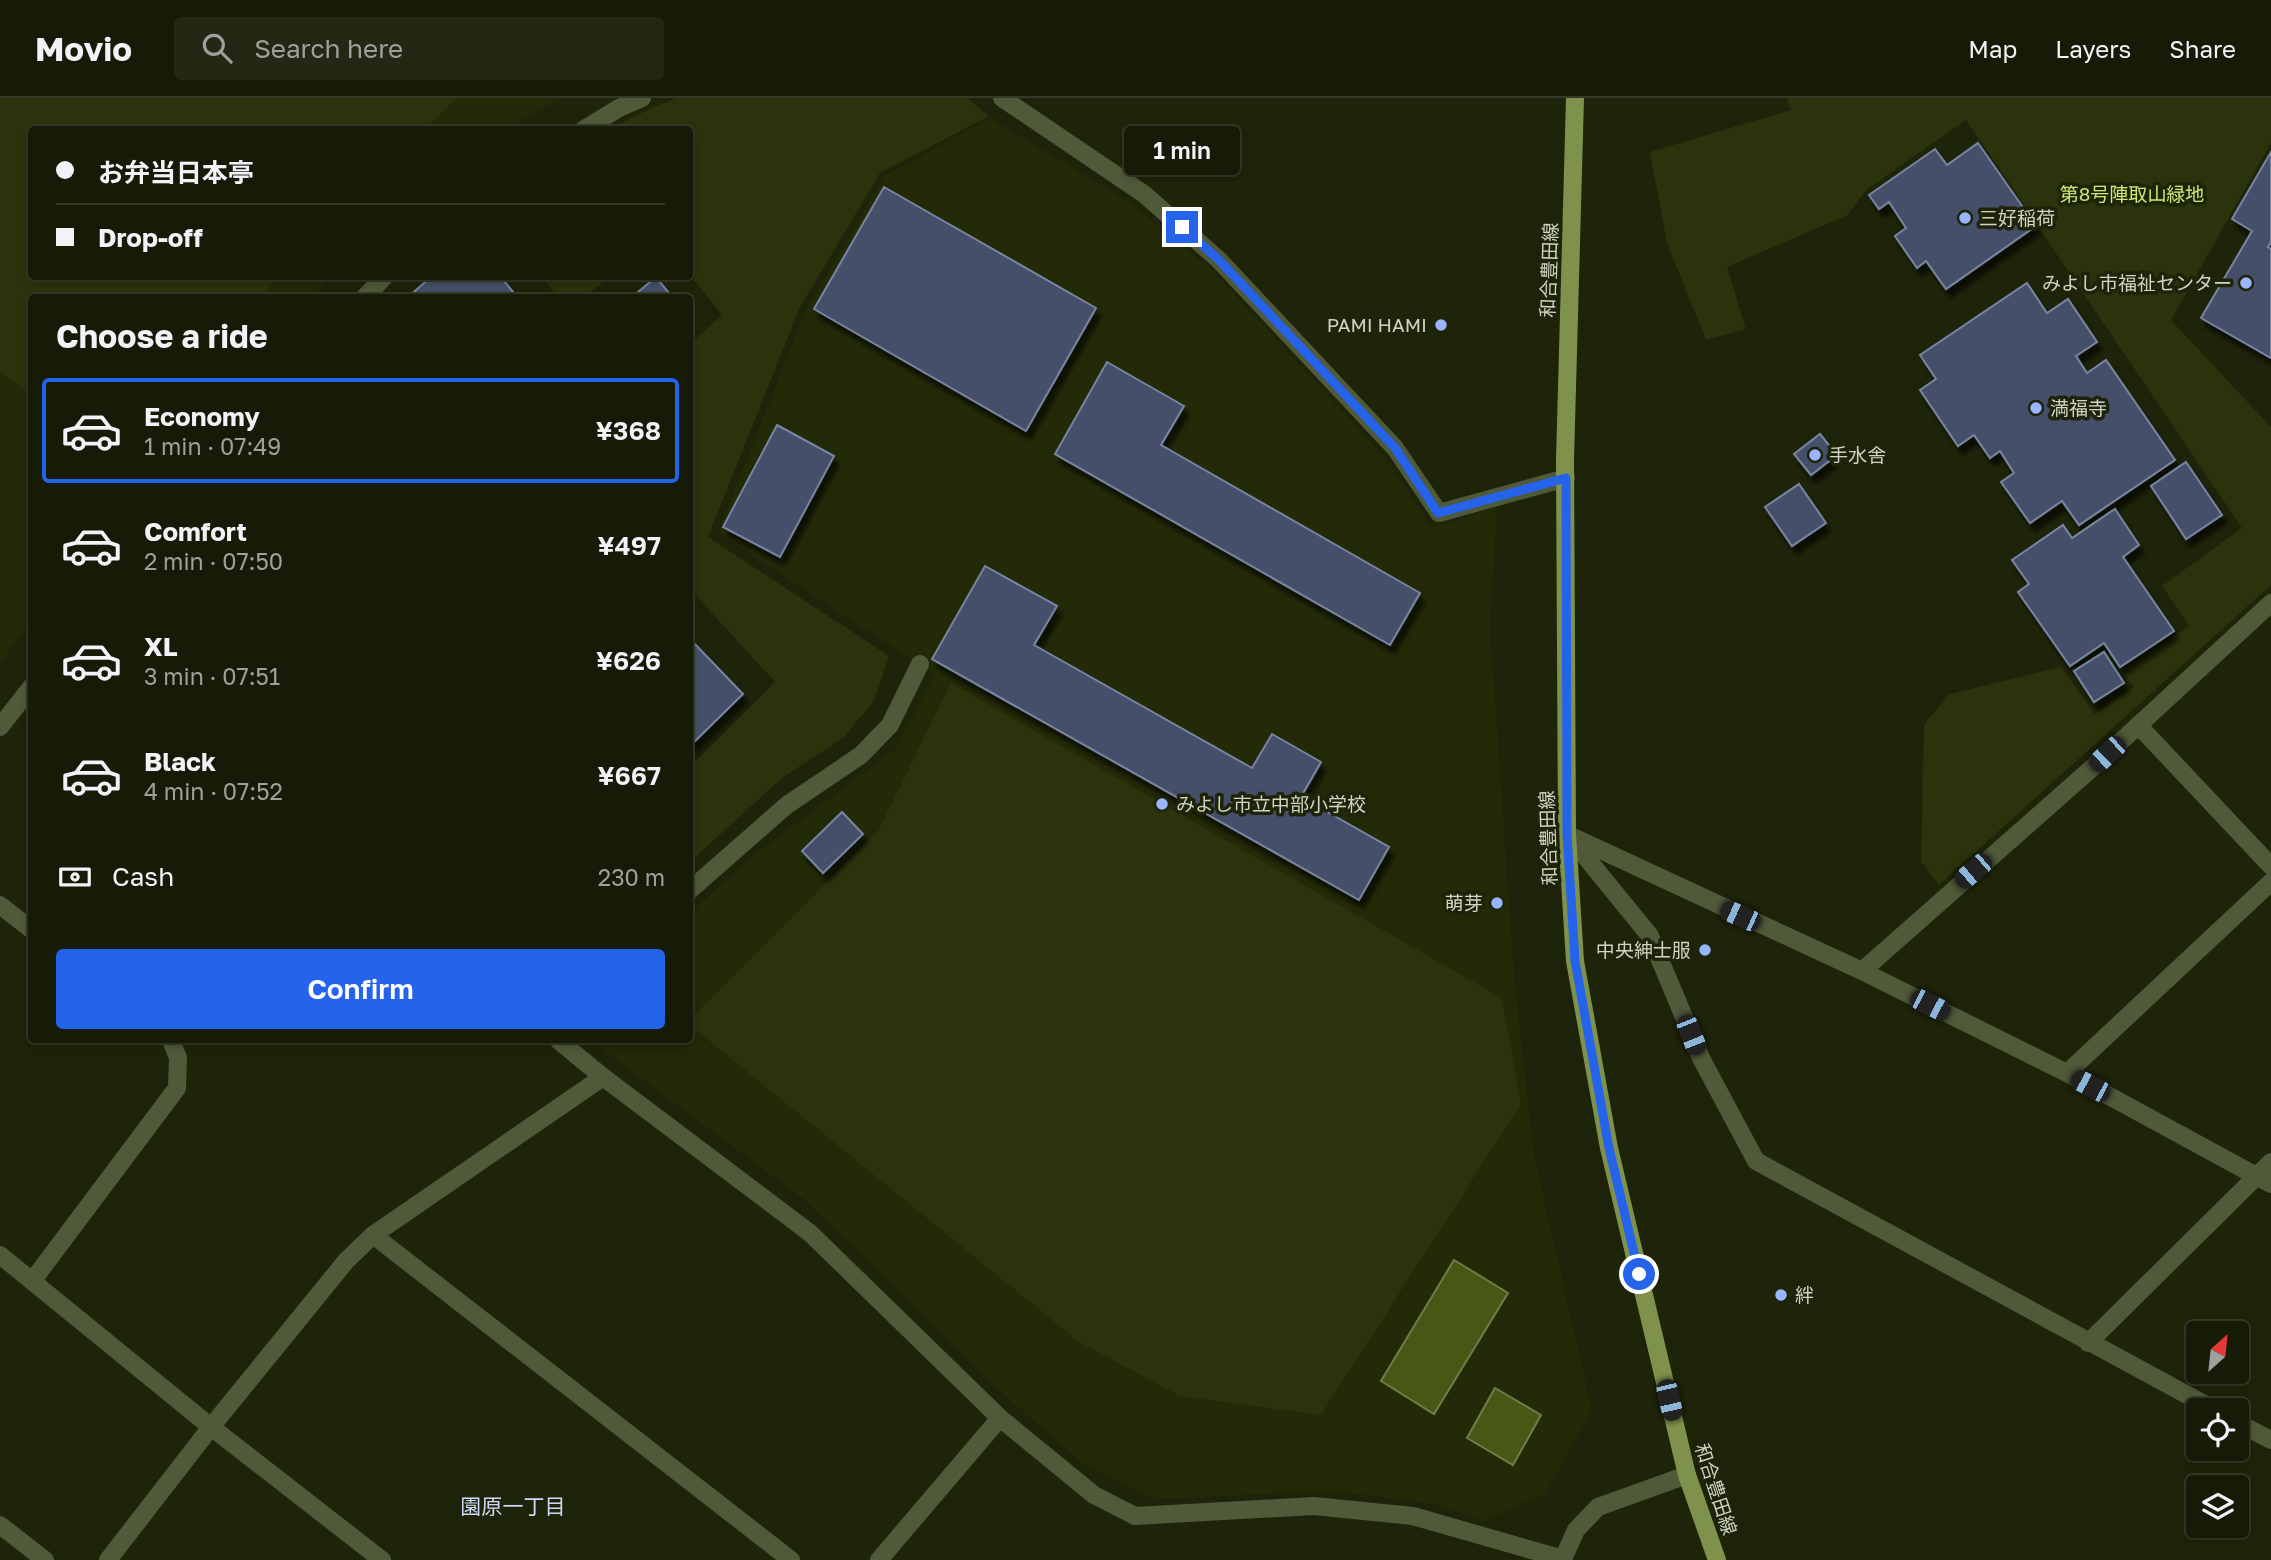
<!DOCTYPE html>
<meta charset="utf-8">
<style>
body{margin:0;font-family:"Golos Text","Noto Sans JP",sans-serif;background:#232815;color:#f1f3f6;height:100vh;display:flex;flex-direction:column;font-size:26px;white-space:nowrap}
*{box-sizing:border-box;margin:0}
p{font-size:23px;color:#9ea19b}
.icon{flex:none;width:38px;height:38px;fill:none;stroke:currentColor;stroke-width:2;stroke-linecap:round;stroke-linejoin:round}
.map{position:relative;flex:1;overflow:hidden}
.details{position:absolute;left:28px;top:196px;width:665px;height:749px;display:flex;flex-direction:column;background:#161b07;border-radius:7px;box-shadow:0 4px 10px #0003,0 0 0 2px #353928}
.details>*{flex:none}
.banner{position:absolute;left:28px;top:28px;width:665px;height:154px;border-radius:7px;box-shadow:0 4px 10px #0003,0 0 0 2px #353928;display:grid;align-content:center;height:154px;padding:0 28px;background:#161b07}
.needle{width:46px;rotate:27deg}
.tools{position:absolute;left:2186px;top:1223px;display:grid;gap:14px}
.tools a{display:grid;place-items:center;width:63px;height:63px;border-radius:7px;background:#161b07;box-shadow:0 4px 10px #0003,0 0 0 2px #353928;font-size:35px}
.end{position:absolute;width:32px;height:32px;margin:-16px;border:9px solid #2563eb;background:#fff;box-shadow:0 0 0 4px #fff}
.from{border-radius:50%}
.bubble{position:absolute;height:49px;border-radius:7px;background:#161b07;box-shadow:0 4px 10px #0003,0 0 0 2px #353928;font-size:23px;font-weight:600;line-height:49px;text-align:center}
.car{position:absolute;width:21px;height:42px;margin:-21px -10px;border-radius:9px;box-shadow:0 0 5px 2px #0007;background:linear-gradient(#222 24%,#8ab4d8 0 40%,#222 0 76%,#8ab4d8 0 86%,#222 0)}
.banner b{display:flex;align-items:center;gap:24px;height:66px;font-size:26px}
.banner b+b{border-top:2px solid #353928}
.banner i{width:18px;height:18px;background:#f1f3f6}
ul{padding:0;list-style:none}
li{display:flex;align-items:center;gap:21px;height:105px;margin:0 14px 10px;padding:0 14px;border:4px solid transparent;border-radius:7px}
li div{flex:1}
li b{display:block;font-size:26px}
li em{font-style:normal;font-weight:600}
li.on{border-color:#2563eb}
li>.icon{width:63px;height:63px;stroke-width:1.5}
h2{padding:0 28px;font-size:32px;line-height:84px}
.pay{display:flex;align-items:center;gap:18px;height:77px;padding:0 28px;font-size:26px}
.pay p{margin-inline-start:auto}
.button{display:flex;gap:14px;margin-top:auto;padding:14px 28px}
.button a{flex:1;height:80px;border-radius:7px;background:#2563eb;color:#fff;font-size:28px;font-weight:600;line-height:80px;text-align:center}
header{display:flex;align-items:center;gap:42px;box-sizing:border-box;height:98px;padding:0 35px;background:#161b07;border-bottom:2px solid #353928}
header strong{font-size:33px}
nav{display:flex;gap:38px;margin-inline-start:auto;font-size:24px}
.search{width:490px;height:63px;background:#232815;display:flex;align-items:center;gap:18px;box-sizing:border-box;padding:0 24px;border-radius:7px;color:#9ea19b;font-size:26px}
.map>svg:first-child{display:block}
.built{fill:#222a07}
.green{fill:#2a330b}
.water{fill:#485714;stroke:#707c49;stroke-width:2}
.building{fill:#444f69;stroke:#7885a1;stroke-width:2;filter:url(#shadow)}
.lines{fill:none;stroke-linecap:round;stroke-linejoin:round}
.minor{stroke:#505a39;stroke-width:18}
.major{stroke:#7f924c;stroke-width:18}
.route{stroke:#2563eb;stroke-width:9}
.poi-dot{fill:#98b5fd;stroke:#1e2409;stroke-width:2.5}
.labels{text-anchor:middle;stroke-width:7;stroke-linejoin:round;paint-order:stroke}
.park-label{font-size:19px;fill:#cbe977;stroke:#1e2409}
.poi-label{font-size:19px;fill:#cfd4c4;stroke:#1e2409;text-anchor:start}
.street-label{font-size:19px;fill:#cfd4c4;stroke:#1e2409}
.neighbourhood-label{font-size:21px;fill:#cedaf5;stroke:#1e2409}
</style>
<header>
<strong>Movio</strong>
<div class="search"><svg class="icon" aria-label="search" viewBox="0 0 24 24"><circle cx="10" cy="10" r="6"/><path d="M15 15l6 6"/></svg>Search here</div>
<nav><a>Map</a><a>Layers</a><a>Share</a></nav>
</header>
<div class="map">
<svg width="2271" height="1462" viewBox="0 0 2271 1462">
<defs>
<filter id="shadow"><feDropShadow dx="4.5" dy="8" stdDeviation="2" flood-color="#0009"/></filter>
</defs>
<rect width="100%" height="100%" fill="#1e2409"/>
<!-- built -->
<path class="built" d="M 0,0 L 562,0 L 504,31 L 32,32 L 32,178 L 331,179 L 311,199 L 32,200 L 31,523 L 0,566 Z
M 990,20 L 1131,105 L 1211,171 L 1384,358 L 1432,430 L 1497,409 L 1490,529 L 1514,875 L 1534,1057 L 1592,1312 L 1545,1396 L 1483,1423 L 1434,1406 L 1333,1393 L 1154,1401 L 1085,1367 L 1013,1305 L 805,1102 L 590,942 L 690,942 L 690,815 L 750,760 L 894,652 L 935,577 L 718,435 L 804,216 L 884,78 Z"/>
<!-- green -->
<path class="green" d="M 0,0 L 456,0 L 425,31 L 32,32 L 32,178 L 280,179 L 259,199 L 32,200 L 31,297 L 0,274 Z
M 676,0 L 967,0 L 989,18 L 880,75 L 800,209 L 708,439 L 889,558 L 874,603 L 843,640 L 782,680 L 690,764 L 690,669 L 775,584 L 690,491 L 690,246 L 722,217 L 690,177 L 690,32 L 612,31 L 632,19 Z
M 1787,0 L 2271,0 L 2271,45 L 2171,222 L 2271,329 L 2271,487 L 1939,787 L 1921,763 L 1924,626 L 1950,596 L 2061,569 L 2095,616 L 2134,589 L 2123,574 L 2189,528 L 2162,488 L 2242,430 L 1966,22 L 1865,93 L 1848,117 L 1727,169 L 1746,231 L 1706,242 L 1667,145 L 1650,54 L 1791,12 Z
M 541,179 L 610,179 L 584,199 L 559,199 Z
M 951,585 L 1502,900 L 1521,1006 L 1321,1317 L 1180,1298 L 1079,1244 L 690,927 L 690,922 L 878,733 Z"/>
<!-- water -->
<path class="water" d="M 1454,1162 L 1508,1195 L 1434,1316 L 1381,1283 Z
M 1495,1290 L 1541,1317 L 1513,1367 L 1467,1340 Z"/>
<!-- building -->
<path class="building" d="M 1978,45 L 2036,128 L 1946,191 L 1926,163 L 1917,170 L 1895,138 L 1906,130 L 1889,104 L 1879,111 L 1869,97 L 1935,51 L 1947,67 Z
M 2271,54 L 2271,144 L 2268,149 L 2271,151 L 2271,260 L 2201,220 L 2252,133 L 2232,121 Z
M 884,89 L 1096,210 L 1026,333 L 814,211 Z
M 432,178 L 500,178 L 518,200 L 407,200 Z
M 656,179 L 673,200 L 631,200 Z
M 2027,185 L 2047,215 L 2068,201 L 2097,244 L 2076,258 L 2087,275 L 2106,262 L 2175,362 L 2079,427 L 2062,403 L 2030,425 L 2001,384 L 2014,375 L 2000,353 L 1990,360 L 1974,337 L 1958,348 L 1920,292 L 1936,281 L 1920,257 Z
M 1107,264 L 1184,308 L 1161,347 L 1420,495 L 1390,547 L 1055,356 Z
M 777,327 L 834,358 L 780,459 L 723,429 Z
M 1820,336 L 1837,357 L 1811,377 L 1794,356 Z
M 2186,364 L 2222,417 L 2186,441 L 2151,388 Z
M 1799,386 L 1826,425 L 1792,448 L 1765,409 Z
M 2115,411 L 2139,447 L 2123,459 L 2174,533 L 2120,569 L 2104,545 L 2070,568 L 2018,494 L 2029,486 L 2012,462 L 2063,427 L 2072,440 Z
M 985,468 L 1057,508 L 1034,547 L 1252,670 L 1272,636 L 1321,664 L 1301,699 L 1389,749 L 1359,802 L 932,561 Z
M 690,541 L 743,596 L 692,646 L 690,644 Z
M 2104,554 L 2124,585 L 2094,604 L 2074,573 Z
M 842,714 L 863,736 L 823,775 L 802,753 Z"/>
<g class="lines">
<!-- minor -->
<path class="minor" d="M 1002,0 L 1144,96 L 1219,162 L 1395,350 L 1439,415 L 1566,380
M 583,32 L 619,10 L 642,0
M 364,200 L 385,178
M 2138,627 L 2271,768
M 0,629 L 32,588
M 1567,736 L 1650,838 L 1702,962 L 1756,1063 L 2215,1312
M 1575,740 L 1862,873 L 2067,975 L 2271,1086
M 690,792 L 787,707 L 861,657 L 890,627 L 920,566
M 0,807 L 32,832
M 1862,873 L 2092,670 L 2271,505
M 558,942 L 603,979 L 810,1135 L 1000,1320 L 1094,1397 L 1135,1418 L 1314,1408 L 1413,1418 L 1563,1461 L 1576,1432 L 1598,1409 L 1687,1377
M 2067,975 L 2271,784
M 373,1137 L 603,979
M 0,1157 L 211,1329 L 382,1462
M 33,1182 L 177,990 L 178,960 L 171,942
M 2088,1245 L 2271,1064
M 2236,1324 L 2271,1342
M 0,1427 L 45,1462
M 108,1462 L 211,1329 L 346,1163 L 373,1137 L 791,1462
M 879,1462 L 1000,1320"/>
<!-- major -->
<path class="major" d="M 1575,0 L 1565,362 L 1567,736 L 1575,863 L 1609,1050 L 1687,1377 L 1717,1462"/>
</g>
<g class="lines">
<!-- route -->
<path class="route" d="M 1182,129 L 1219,162 L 1395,350 L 1438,415 L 1566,380 L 1567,736 L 1575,863 L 1609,1050 L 1639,1176"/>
</g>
<!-- markers -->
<g class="poi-dot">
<circle cx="1965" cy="120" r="7"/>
<circle cx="2246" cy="185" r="7"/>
<circle cx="1441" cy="227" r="7"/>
<circle cx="2036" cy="310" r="7"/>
<circle cx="1815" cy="357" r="7"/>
<circle cx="1162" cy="706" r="7"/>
<circle cx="1497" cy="805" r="7"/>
<circle cx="1705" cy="852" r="7"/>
<circle cx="1781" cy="1197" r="7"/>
</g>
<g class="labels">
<!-- park labels -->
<g class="park-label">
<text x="2132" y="103">第8号陣取山緑地</text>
</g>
<!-- poi labels -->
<g class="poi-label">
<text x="1979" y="127">三好稲荷</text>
<text x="2232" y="192" text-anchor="end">みよし市福祉センター</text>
<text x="1427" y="234" text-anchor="end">PAMI HAMI</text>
<text x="2050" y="317">満福寺</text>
<text x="1829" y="364">手水舎</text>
<text x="1176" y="713">みよし市立中部小学校</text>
<text x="1483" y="812" text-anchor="end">萌芽</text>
<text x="1691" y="859" text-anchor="end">中央紳士服</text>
<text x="1795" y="1204">絆</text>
</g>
<!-- street labels -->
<g class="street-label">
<text transform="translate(1549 172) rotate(-88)" y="7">和合豊田線</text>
<text transform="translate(1548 740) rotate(-92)" y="7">和合豊田線</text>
<text transform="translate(1716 1391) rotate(72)" y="7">和合豊田線</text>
</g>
<!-- neighbourhood labels -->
<g class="neighbourhood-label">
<text x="513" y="1416">園原一丁目</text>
</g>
</g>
</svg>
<div class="tools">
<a><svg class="needle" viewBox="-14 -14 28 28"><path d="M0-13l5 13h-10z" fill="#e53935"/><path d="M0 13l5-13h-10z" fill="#9ea19b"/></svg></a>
<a><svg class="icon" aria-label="locate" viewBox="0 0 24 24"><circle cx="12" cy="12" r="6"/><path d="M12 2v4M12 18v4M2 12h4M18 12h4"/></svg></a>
<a><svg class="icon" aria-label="layers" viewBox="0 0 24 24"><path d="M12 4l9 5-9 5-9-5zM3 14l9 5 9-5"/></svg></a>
</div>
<i class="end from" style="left:1639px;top:1176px"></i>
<i class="end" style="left:1182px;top:129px"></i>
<div class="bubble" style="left:1124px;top:28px;width:116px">1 min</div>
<i class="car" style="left:2107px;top:656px;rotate:227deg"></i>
<i class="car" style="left:1973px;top:773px;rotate:229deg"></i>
<i class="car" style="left:1740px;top:818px;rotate:294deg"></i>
<i class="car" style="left:1930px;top:907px;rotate:117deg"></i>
<i class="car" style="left:1691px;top:937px;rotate:158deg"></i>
<i class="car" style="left:2090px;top:988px;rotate:298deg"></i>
<i class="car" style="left:1669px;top:1302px;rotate:167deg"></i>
<div class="banner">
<b><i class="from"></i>お弁当日本亭</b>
<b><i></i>Drop-off</b>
</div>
<section class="details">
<h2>Choose a ride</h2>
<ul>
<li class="on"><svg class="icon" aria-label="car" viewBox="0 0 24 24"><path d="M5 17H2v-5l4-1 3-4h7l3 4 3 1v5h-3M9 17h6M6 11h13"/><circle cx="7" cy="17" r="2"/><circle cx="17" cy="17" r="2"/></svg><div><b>Economy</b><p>1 min · 07:49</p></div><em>¥368</em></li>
<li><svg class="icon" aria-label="car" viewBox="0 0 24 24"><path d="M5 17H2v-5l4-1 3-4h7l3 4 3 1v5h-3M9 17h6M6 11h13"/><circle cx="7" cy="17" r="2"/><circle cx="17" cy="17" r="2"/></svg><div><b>Comfort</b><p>2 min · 07:50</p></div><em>¥497</em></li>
<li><svg class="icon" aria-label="car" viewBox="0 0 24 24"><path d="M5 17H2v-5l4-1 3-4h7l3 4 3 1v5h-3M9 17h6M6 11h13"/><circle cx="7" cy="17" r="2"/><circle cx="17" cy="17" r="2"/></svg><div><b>XL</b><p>3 min · 07:51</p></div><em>¥626</em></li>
<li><svg class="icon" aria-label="car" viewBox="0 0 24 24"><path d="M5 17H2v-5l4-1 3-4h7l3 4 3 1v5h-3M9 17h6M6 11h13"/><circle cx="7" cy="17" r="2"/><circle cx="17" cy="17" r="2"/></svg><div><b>Black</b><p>4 min · 07:52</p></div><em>¥667</em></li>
</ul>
<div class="pay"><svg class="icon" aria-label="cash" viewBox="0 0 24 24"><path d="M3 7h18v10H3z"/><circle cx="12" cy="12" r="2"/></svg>Cash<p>230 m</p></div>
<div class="button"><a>Confirm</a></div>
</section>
</div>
